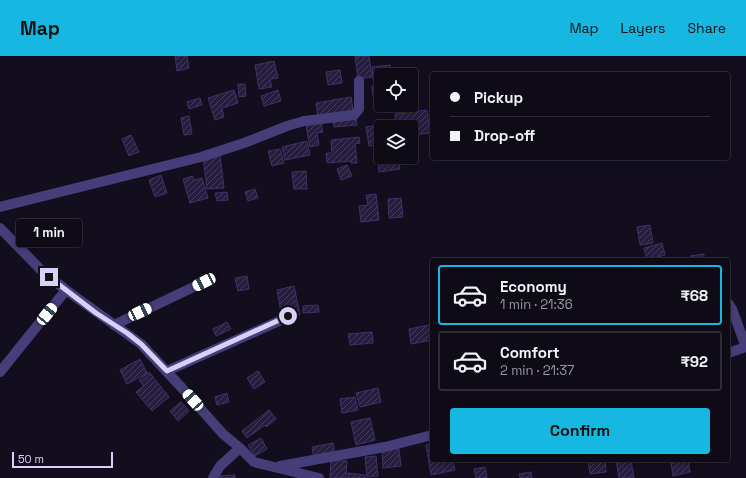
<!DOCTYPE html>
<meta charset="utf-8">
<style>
body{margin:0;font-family:"Space Grotesk",sans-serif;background:#17131f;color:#f1f3f6;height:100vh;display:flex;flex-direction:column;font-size:15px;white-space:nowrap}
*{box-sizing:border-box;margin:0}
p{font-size:13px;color:#9b9aa1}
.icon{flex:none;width:22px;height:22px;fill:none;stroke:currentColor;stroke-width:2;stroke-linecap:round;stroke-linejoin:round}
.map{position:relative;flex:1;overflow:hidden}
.panel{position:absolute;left:430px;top:202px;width:300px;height:204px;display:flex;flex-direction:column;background:#0e0a16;border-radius:4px;box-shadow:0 2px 6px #0003,0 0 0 1px #2e2b35}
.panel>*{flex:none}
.hud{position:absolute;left:430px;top:16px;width:300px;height:88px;border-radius:4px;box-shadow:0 2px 6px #0003,0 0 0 1px #2e2b35;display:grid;align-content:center;height:88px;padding:0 20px;background:#0e0a16}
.tools{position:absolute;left:374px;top:12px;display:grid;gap:8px}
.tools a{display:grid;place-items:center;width:44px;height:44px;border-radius:4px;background:#0e0a16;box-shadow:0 2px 6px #0003,0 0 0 1px #2e2b35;font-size:20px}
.scale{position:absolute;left:12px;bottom:10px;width:101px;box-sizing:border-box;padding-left:4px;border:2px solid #d9d0fa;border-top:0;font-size:11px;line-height:14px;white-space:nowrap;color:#d9d0fa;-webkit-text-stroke:3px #130e1e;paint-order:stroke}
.end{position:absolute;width:18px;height:18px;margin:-9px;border:5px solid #d9d0fa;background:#111;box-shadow:0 0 0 2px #111}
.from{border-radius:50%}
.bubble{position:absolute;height:28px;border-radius:4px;background:#0e0a16;box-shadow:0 2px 6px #0003,0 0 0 1px #2e2b35;font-size:13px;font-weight:800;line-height:28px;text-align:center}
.car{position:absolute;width:12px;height:24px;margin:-12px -6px;border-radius:5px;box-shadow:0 0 3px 1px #0007;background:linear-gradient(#fff 24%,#345 0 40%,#fff 0 76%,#345 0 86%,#fff 0)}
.hud b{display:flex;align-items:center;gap:14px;height:38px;font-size:15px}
.hud b+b{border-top:1px solid #2e2b35}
.hud i{width:10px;height:10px;background:#f1f3f6}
ul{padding:7px 0 0;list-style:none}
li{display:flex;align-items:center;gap:12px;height:60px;margin:0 8px 6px;padding:0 12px;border:2px solid #2e2b35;border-radius:4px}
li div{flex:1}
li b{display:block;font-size:15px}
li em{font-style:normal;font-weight:800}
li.active{border-color:#16b8e1}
li>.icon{width:36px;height:36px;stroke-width:1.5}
.primary-button{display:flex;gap:8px;margin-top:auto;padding:8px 20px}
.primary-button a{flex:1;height:46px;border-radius:4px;background:#16b8e1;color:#111;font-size:16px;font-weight:800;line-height:46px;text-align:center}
header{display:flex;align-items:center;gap:24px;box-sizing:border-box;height:56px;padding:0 20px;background:#16b8e1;color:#111}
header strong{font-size:19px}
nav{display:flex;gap:22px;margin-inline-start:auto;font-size:14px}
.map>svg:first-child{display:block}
.building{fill:url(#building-hatch);stroke:#413167}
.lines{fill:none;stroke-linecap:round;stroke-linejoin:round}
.minor{stroke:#463e79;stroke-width:10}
.route{stroke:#d9d0fa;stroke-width:5}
</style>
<header>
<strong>Map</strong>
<nav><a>Map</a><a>Layers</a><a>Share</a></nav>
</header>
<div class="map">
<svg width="746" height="422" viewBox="0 0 746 422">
<defs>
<pattern id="building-hatch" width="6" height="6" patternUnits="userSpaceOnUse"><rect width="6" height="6" fill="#261c3d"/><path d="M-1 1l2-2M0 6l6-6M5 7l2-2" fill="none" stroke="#453c5a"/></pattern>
</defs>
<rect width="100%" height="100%" fill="#130e1e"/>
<!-- building -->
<path class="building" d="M 175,0 L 187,0 L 189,12 L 177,15 Z
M 355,0 L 369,0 L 372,21 L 358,23 Z
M 274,5 L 278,22 L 270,23 L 272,31 L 259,33 L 255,9 Z
M 390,9 L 391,19 L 381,19 L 381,22 L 373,23 L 372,11 Z
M 340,14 L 342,27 L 328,29 L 326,16 Z
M 238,28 L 245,28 L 246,40 L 239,41 Z
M 381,29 L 381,40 L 373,41 L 372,30 Z
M 234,34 L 238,47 L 222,52 L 224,61 L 215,64 L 208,42 Z
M 278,34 L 281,45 L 264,50 L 261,40 Z
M 351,41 L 353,54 L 318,60 L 316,47 Z
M 200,42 L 202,49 L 189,53 L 187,46 Z
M 427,54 L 430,77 L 411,79 L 411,71 L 396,71 L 395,58 Z
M 189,60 L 192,78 L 184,79 L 181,62 Z
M 356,61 L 357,69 L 334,71 L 333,63 Z
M 321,67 L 323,76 L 317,77 L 319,89 L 310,91 L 306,70 Z
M 380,69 L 381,88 L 369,90 L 366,71 Z
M 131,79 L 139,96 L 129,100 L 122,83 Z
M 359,81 L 360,87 L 355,88 L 357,107 L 351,107 L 351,105 L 327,107 L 326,97 L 332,97 L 331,84 Z
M 307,85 L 310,99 L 285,104 L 282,91 Z
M 280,93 L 284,107 L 272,110 L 268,95 Z
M 220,99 L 224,132 L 207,133 L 203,101 Z
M 398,103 L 400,113 L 379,116 L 378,105 Z
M 347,109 L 352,120 L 341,124 L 337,113 Z
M 306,115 L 307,133 L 294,133 L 292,116 Z
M 161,119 L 167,137 L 155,141 L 149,124 Z
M 193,120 L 194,124 L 202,122 L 208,142 L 190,147 L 183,123 Z
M 255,133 L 258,142 L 248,145 L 245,136 Z
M 227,136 L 228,144 L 217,145 L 215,137 Z
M 376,138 L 379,164 L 361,166 L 359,150 L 368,149 L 366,139 Z
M 401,142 L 403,161 L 389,162 L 388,143 Z
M 650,169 L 653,187 L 640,189 L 637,171 Z
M 662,187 L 665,199 L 647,204 L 644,192 Z
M 704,198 L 704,204 L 691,204 L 690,200 Z
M 247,220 L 249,233 L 238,235 L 235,222 Z
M 294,230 L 300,259 L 282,262 L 277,234 Z
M 318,249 L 319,256 L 303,257 L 303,250 Z
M 227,266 L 231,273 L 216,280 L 213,273 Z
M 429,269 L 432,284 L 411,288 L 409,273 Z
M 372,276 L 373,287 L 350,289 L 348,278 Z
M 140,303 L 147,317 L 127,328 L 120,314 Z
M 258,315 L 265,326 L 254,333 L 247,322 Z
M 149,316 L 169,341 L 152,355 L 136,336 L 144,330 L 139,324 Z
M 378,332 L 381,346 L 360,351 L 356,337 Z
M 227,337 L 229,346 L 217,349 L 215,341 Z
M 355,341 L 358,354 L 342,357 L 340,343 Z
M 181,346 L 189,355 L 178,365 L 170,355 Z
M 269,354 L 276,363 L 266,371 L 265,369 L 247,382 L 242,375 Z
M 370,362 L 375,384 L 356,389 L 351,366 Z
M 261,382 L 267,393 L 255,400 L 248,389 Z
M 333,387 L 335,398 L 314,402 L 312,391 Z
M 432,388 L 432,404 L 453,404 L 455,414 L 431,419 L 426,389 Z
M 399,393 L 401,410 L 383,412 L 382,394 Z
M 376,400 L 378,420 L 367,421 L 365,401 Z
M 588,404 L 605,404 L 606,416 L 590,418 Z
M 616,404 L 631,404 L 634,422 L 619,422 Z
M 681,404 L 688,404 L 690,416 L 673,420 L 671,406 Z
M 331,405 L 347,405 L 346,422 L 330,422 Z
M 485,411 L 487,422 L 476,422 L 474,413 Z
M 531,416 L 532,422 L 520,422 L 519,418 Z
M 348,417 L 365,419 L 365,422 L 348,422 Z
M 235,419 L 235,422 L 216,422 L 216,420 Z"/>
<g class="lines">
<!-- minor -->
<path class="minor" d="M 0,151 L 201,101 L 244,87 L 287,70 L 304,65 L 354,59 L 359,53 L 359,25
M 0,172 L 41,214 L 66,234 L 141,288 L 182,332 L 223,378 L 240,392 L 254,406 L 319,422
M 728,247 L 732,253 L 746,291
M 114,269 L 204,226
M 728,297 L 746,291
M 167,315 L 288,261
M 0,316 L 66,234
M 280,410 L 385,391 L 432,379
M 213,422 L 220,410 L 240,392"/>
</g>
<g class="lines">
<!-- route -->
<path class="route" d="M 49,221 L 96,257 L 127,277 L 141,288 L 167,315 L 288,260"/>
</g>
</svg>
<div class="tools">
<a><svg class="icon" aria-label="locate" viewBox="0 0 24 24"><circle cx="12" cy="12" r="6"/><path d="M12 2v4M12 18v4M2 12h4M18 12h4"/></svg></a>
<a><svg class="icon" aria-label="layers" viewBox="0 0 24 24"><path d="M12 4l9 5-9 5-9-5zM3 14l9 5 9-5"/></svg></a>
</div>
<div class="scale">50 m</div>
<i class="end from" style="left:288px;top:260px"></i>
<i class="end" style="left:49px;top:221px"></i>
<div class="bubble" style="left:16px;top:163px;width:66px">1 min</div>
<i class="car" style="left:204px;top:226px;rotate:244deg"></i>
<i class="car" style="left:140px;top:256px;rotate:65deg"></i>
<i class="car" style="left:47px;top:258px;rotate:39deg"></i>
<i class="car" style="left:193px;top:344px;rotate:318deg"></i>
<div class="hud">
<b><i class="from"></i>Pickup</b>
<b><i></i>Drop-off</b>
</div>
<section class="panel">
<ul>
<li class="active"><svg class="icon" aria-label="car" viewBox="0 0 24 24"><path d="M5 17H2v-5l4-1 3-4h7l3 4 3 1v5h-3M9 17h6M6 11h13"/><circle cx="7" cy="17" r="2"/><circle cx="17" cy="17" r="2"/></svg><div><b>Economy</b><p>1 min · 21:36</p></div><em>₹68</em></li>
<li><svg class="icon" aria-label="car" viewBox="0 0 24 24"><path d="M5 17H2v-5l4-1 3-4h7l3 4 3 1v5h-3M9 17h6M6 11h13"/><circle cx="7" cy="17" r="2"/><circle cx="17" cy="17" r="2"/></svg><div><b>Comfort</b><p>2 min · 21:37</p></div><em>₹92</em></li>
</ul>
<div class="primary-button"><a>Confirm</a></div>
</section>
</div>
